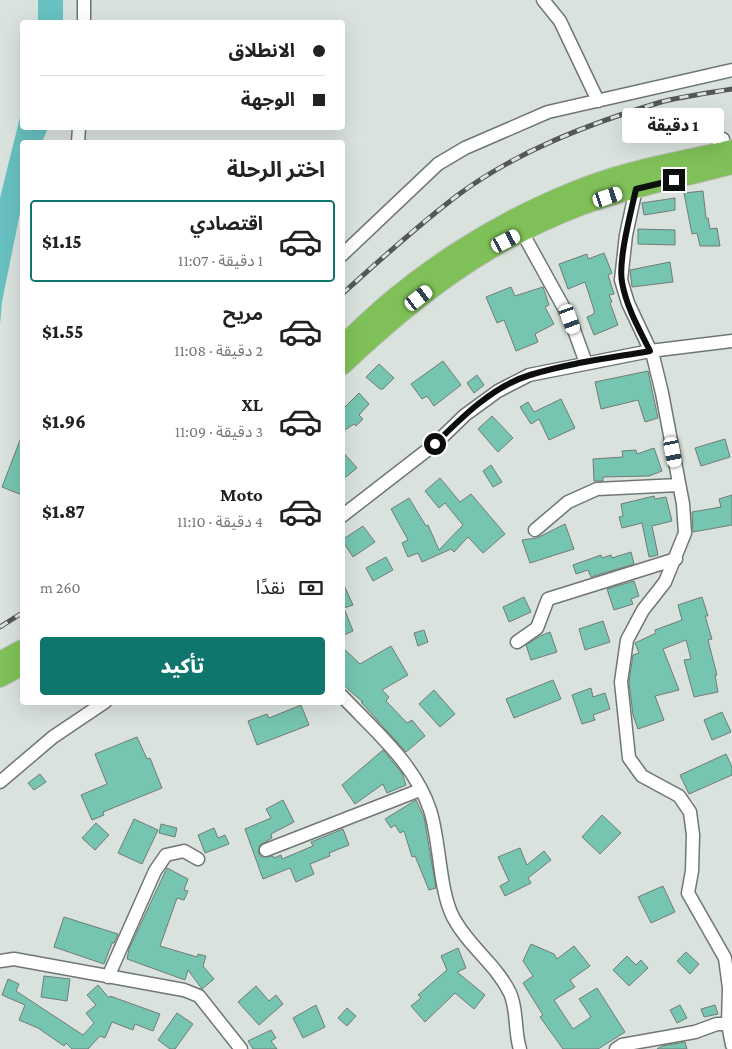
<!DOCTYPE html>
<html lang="ar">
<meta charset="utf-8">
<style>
body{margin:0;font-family:"Crimson Pro","Noto Sans Arabic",serif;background:#f6f6f6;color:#222;direction:rtl;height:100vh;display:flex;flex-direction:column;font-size:19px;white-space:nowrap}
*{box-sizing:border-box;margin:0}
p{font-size:16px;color:#767676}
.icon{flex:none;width:28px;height:28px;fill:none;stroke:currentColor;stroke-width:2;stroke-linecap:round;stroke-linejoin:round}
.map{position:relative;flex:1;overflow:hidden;direction:ltr}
.details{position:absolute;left:20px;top:140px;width:325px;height:565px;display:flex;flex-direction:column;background:#fff;border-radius:5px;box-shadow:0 5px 20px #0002;direction:rtl}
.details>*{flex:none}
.hud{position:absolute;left:20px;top:20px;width:325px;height:110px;border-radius:5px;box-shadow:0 5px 20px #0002;direction:rtl;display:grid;align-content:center;height:110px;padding:0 20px;background:#fff}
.end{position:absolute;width:22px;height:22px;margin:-11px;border:6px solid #0c0f0d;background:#fff;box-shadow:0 0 0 2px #fff}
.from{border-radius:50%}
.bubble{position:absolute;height:35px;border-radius:5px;background:#fff;box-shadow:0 5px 20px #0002;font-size:16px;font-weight:800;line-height:35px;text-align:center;direction:rtl}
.car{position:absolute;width:15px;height:30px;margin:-15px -8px;border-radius:6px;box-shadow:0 0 4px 1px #0007;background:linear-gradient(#fff 24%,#345 0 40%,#fff 0 76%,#345 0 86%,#fff 0)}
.hud b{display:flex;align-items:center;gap:18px;height:48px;font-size:19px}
.hud b+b{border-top:1px solid #e0e0e0}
.hud i{width:12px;height:12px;background:#222}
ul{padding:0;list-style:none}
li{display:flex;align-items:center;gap:15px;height:82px;margin:0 10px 8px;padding:0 10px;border:2px solid transparent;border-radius:5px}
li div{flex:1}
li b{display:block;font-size:19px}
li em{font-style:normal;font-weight:800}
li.selected{border-color:#0f766e}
li>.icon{width:45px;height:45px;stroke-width:1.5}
h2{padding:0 20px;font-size:22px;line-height:60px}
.pay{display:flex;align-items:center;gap:12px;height:55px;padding:0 20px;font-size:19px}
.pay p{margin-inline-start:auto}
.cta{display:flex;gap:10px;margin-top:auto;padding:10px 20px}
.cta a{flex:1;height:58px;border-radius:5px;background:#0f766e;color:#fff;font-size:20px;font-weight:800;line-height:58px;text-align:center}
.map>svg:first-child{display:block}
.water{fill:#68c0c0}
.building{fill:#75c5b0;stroke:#727b78}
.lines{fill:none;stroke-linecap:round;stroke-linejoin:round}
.minor-casing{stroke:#707772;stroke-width:15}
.highway-casing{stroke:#bbbcbb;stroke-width:20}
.minor{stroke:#fff;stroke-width:12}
.highway{stroke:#7fc058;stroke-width:18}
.rail-casing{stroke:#545855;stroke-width:5}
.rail{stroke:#dae2dd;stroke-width:3;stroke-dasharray:9;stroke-linecap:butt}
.route{stroke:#0c0f0d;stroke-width:6}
</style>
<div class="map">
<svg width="732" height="1049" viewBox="0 0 732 1049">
<rect width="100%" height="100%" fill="#dae2dd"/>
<!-- water -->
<path class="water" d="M 38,0 L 63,0 L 63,22 L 38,22 Z
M 22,109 L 22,128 L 48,128 L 42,142 L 22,142 L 22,203 L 2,302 L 0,324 L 0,198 Z"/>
<!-- building -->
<path class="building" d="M 703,191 L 706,218 L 708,218 L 710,229 L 717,228 L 720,246 L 700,246 L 697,233 L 692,234 L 684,193 Z
M 675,198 L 675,210 L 644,215 L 642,203 Z
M 638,229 L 675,230 L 675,245 L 638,244 Z
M 604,253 L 612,273 L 608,275 L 614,294 L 609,295 L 612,302 L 610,303 L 618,325 L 594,335 L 587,317 L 594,314 L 594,310 L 585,282 L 568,289 L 559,264 L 587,254 L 588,259 Z
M 670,262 L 673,282 L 632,287 L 630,270 Z
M 511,287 L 515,296 L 543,287 L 549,305 L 545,307 L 554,324 L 535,334 L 538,342 L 516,351 L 504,320 L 497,323 L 486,297 Z
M 443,361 L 461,385 L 434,406 L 427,396 L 422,399 L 411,384 Z
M 379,364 L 394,378 L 383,389 L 380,389 L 366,377 Z
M 648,371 L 658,418 L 645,422 L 638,400 L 601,409 L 595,382 Z
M 477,375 L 484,385 L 474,393 L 467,383 Z
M 359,393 L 369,404 L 359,415 L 363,419 L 356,426 L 354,424 L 342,432 L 342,410 Z
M 561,399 L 575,428 L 549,440 L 539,419 L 531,424 L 520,407 L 528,402 L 534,412 Z
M 492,416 L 513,438 L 498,452 L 478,429 Z
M 22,435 L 22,495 L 2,487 Z
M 725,439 L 730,457 L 701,466 L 695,448 Z
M 654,448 L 662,471 L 649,476 L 603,477 L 603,481 L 594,481 L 593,459 L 623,457 L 622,451 L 636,450 L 637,454 Z
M 342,451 L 357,468 L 342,480 Z
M 491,465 L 502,482 L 493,487 L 483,471 Z
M 440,478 L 460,502 L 471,494 L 505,534 L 483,553 L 468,537 L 454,552 L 451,549 L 422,562 L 418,553 L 408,557 L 402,543 L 408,540 L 391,509 L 409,498 L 426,526 L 428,525 L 439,550 L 463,525 L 445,503 L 439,508 L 425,491 Z
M 732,495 L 732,525 L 693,532 L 692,512 L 721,507 L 719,499 Z
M 654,496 L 655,499 L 666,497 L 672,521 L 652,526 L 658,555 L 649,557 L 642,523 L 622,528 L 619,517 L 623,516 L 621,504 Z
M 565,524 L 574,549 L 530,563 L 522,540 L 537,538 Z
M 363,526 L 375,542 L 353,557 L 342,540 Z
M 631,552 L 634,564 L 591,577 L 588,570 L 576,574 L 573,565 L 601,555 L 602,558 L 611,555 L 612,558 Z
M 386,557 L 393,570 L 373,581 L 366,568 Z
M 342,581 L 353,605 L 344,608 L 353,631 L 342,636 Z
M 634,581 L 639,596 L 631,599 L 633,604 L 614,610 L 607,589 Z
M 524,597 L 531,612 L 509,622 L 503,607 Z
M 702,597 L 708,616 L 705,616 L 712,639 L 708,640 L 717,675 L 715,675 L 718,692 L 694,697 L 684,660 L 691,659 L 686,640 L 663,649 L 679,690 L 655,696 L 664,720 L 638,729 L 633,715 L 629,682 L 633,655 L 639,653 L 635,643 L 656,633 L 655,630 L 682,620 L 678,605 Z
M 603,621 L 610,642 L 585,650 L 579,629 Z
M 424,630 L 428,642 L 418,646 L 414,633 Z
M 550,632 L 557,652 L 531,660 L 526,645 L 540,636 Z
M 391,646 L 408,675 L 382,690 L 389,697 L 386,701 L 407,723 L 412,720 L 425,736 L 406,752 L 361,702 L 363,702 L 342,684 L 342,647 L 360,664 Z
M 553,680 L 561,699 L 514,718 L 506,699 Z
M 591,688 L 593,697 L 605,693 L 610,709 L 593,715 L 595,720 L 582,724 L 572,695 Z
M 434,690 L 455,714 L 440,727 L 419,704 Z
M 301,705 L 309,725 L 257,745 L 248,721 L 267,714 L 269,718 Z
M 722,712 L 731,732 L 712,740 L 704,720 Z
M 137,737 L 147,759 L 150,758 L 162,788 L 103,812 L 104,815 L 92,820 L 81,795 L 107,784 L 95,754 Z
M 383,750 L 402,773 L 406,785 L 387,793 L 383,784 L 355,804 L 342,785 Z
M 726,754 L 732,767 L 732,775 L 689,794 L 680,775 Z
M 40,774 L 46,782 L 34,790 L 28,783 Z
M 283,800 L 294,822 L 271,834 L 272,838 L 260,845 L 258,852 L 261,857 L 273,856 L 274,858 L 281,855 L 282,859 L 313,846 L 311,842 L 343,829 L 349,845 L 329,853 L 330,856 L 310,864 L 314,874 L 296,882 L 290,868 L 263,879 L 245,829 L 271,818 L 266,809 Z
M 416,800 L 424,817 L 436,888 L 429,890 L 415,856 L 412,857 L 404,831 L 400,833 L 395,825 L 391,828 L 385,819 Z
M 602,815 L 621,833 L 600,854 L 582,837 Z
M 134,819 L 158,830 L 142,864 L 118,853 Z
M 96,823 L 109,835 L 95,850 L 82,838 Z
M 161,824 L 177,828 L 175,837 L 159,833 Z
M 214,828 L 218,838 L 225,835 L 229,844 L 205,853 L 198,835 Z
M 520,848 L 527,865 L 544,851 L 551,860 L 528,878 L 531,883 L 505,896 L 500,886 L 509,881 L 498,857 Z
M 167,868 L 188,879 L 184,890 L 188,891 L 184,900 L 177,898 L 160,946 L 197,957 L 198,954 L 206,956 L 203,966 L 214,979 L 202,989 L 188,970 L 185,980 L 127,959 L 129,949 Z
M 663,886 L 675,912 L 651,923 L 638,897 Z
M 64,917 L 118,934 L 114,943 L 112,943 L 104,964 L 54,947 Z
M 531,944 L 554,954 L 557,959 L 574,946 L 590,966 L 570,980 L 575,987 L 554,1000 L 573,1029 L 591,1017 L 579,999 L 597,988 L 625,1032 L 598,1049 L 563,1049 L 540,1017 L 543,1015 L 523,983 L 533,976 L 523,961 Z
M 458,948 L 466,968 L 457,972 L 485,995 L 474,1009 L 455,993 L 425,1022 L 411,1006 L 421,998 L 418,995 L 447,970 L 441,956 Z
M 686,952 L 699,964 L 690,974 L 677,961 Z
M 627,956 L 636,965 L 641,960 L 648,968 L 629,986 L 613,970 Z
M 44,976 L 70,979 L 67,1001 L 41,997 Z
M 8,979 L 19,984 L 16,991 L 83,1035 L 94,1023 L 86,1013 L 96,1005 L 87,995 L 98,985 L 109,998 L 110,996 L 160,1014 L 153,1031 L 135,1024 L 133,1030 L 112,1022 L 105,1038 L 100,1036 L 88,1049 L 72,1049 L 66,1043 L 64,1046 L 38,1028 L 19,1020 L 25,1005 L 2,995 Z
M 256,986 L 269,1001 L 276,995 L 283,1004 L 259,1025 L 238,1002 Z
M 316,1005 L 325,1027 L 303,1038 L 293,1018 Z
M 680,1005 L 687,1018 L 677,1023 L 670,1010 Z
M 715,1005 L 718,1014 L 704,1017 L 701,1009 Z
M 347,1008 L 356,1016 L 347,1026 L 338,1018 Z
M 177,1013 L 193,1024 L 175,1049 L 170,1049 L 158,1040 Z
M 271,1030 L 276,1038 L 271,1041 L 277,1049 L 253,1049 L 248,1041 Z
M 685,1042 L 687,1049 L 657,1049 L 662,1046 Z"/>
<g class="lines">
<!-- minor casing -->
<g class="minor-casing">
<path id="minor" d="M 543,0 L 560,21 L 598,101
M 84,22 L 84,0
M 78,142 L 79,128
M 714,153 L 723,139
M 636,189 L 626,235 L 621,280 L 628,303 L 653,356 L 662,393 L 683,504 L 685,533 L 665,582 L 643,610 L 627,640 L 621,682 L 629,758 L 642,776 L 679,796 L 690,812 L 693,835 L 692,871 L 688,893 L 725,958 L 729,988 L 728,1024 L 732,1045
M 522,232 L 570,319 L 586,363
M 342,255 L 438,164 L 465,148 L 548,112 L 732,70
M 342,516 L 435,444 L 465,415 L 498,391 L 529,375 L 650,351 L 732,341
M 535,530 L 568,502 L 597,489 L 679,485
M 517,642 L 537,628 L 548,599 L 676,559
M 342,696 C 374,730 415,764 430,810 C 440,840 439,890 453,917 C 468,946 496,964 510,993 C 518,1011 514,1031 520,1049
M 0,782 L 53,737 L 105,702
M 266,850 L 420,790
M 0,961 L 14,959 L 184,990 L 199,996 L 241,1049
M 108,977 L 155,871 L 166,855 L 184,851 L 198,859
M 616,1049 L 622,1045 L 695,1032 L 717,1024 L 732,1024"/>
</g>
<!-- highway casing -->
<g class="highway-casing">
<path id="highway" d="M 342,346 C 409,276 498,219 589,185 C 634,168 684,160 732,149
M 342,366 C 416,296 486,242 581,206 C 630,188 682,178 732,165
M 0,661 L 22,649
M 0,678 L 22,666"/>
</g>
<!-- minor -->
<use href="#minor" class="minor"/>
<!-- highway -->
<use href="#highway" class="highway"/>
<!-- rail casing -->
<g class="rail-casing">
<path id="rail" d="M 342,294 C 380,260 417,226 458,195 C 517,151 591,123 661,102 C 684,96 709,93 732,89
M 0,627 L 22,613"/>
</g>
<!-- rail -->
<use href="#rail" class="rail"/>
</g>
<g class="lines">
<!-- route -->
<path class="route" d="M 435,444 C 462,417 493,386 530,375 C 569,363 610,358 650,351 C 639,329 626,306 622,282 C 618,260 631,212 636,189 L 674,180"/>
</g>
</svg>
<i class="end from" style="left:435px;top:444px"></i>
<i class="end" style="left:674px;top:180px"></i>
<div class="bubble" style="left:622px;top:108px;width:102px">1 دقيقة</div>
<i class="car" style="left:608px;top:197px;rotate:72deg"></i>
<i class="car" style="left:506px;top:241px;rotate:63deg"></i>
<i class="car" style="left:419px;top:298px;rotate:52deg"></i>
<i class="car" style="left:570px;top:319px;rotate:160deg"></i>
<i class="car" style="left:673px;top:452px;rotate:169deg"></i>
<div class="hud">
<b><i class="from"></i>الانطلاق</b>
<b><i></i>الوجهة</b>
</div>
<section class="details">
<h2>اختر الرحلة</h2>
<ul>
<li class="selected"><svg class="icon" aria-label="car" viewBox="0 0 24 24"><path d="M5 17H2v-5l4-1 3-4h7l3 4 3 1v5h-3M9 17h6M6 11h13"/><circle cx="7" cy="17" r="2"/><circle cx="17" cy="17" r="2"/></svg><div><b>اقتصادي</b><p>1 دقيقة · 11:07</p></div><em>$1.15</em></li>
<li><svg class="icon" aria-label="car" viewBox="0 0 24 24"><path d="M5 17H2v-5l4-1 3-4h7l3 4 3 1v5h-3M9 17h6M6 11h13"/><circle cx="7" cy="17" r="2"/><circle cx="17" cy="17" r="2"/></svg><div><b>مريح</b><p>2 دقيقة · 11:08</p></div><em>$1.55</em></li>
<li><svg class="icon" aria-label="car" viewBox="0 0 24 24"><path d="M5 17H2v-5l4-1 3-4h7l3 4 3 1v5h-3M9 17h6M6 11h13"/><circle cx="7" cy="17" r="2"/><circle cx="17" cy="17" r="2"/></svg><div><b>XL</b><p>3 دقيقة · 11:09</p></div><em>$1.96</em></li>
<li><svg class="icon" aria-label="car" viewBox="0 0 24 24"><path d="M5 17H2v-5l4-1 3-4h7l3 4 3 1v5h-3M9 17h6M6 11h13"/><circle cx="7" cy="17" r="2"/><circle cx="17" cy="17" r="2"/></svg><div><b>Moto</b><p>4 دقيقة · 11:10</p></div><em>$1.87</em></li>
</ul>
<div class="pay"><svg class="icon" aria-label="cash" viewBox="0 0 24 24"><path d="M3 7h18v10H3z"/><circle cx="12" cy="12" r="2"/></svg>نقدًا<p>260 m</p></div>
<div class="cta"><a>تأكيد</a></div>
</section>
</div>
